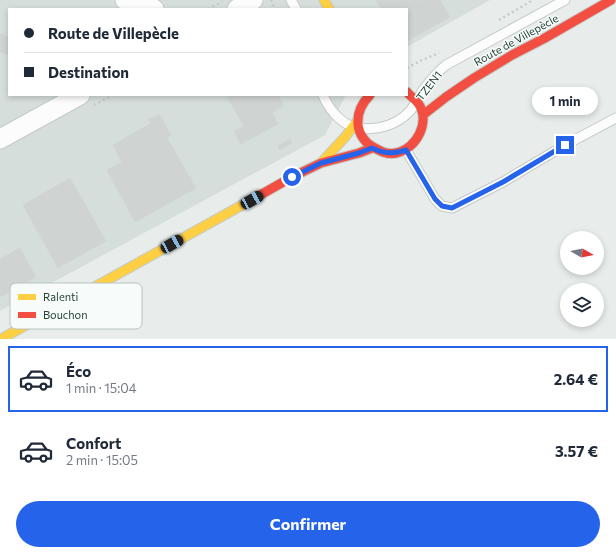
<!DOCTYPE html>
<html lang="fr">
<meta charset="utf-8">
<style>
body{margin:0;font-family:Commissioner,sans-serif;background:#f2f2f3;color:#1f2937;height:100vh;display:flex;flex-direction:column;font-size:15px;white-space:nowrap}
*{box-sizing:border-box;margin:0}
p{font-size:13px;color:#747a83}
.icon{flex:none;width:22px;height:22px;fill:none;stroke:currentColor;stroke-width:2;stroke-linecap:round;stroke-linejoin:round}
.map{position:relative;height:339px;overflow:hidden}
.details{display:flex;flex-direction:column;background:#fff;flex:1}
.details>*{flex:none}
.guide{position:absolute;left:8px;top:8px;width:400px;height:88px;border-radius:0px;box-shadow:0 2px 6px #0003;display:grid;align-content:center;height:88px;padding:0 16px;background:#fff}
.needle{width:26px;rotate:99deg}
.controls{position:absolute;left:560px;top:231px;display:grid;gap:8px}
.controls a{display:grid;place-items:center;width:44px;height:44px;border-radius:50%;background:#fff;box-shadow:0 2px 6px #0003;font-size:20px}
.end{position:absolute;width:18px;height:18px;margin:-9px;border:5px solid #2563eb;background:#fff;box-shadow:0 0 0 2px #fff}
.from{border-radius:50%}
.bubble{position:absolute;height:28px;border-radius:14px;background:#fff;box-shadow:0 2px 6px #0003;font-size:13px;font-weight:700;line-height:28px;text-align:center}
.car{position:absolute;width:12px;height:24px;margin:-12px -6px;border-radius:5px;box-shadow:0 0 3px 1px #0007;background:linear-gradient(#222 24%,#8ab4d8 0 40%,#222 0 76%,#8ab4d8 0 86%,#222 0)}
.guide b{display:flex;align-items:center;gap:14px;height:38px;font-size:15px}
.guide b+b{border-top:1px solid #e0e1e3}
.guide i{width:10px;height:10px;background:#1f2937}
ul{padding:7px 0 0;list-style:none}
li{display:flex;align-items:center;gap:12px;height:66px;margin:0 8px 6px;padding:0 8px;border:2px solid transparent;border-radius:0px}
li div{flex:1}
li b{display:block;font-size:15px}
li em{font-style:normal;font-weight:700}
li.active{border-color:#2563eb}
li>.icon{width:36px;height:36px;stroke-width:1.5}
.cta{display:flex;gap:8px;margin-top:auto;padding:8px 16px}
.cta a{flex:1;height:46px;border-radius:24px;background:#2563eb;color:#fff;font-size:16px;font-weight:700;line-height:46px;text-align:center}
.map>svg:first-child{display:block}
.built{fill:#d6dedb}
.building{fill:#cfd4d2;stroke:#d1d6d4}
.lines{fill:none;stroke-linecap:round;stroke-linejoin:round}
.lane-casing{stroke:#c5cac8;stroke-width:11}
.street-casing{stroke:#c5cac8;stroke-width:21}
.slow-casing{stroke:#c3cbc8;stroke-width:11}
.jam-casing{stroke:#c3cbc8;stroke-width:11}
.path{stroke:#c3ccca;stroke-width:2.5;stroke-dasharray:2 3;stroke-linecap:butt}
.lane{stroke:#fcfcfc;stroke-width:9}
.street{stroke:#fcfcfc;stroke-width:19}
.slow{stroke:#ffcf43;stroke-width:9}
.jam{stroke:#f24e42;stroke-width:9}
.route{stroke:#2563eb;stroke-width:5}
.labels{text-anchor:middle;stroke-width:3;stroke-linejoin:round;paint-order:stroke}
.street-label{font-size:11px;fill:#24423a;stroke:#f7fbf9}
.key{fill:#f7fbf9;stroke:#b8c4c0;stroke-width:1}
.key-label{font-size:11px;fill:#24423a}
</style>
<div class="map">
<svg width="616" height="339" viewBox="0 0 616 339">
<rect width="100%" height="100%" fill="#e8edeb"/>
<!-- built -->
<path class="built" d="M 0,0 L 490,0 L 407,47 L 407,9 L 9,9 L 9,95 L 346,95 L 325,135 L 0,311 Z"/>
<!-- building -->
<path class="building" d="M 376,0 L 418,0 L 423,1 L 426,0 L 440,0 L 450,17 L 407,41 L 407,9 L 381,9 Z
M 0,34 L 9,37 L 9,42 L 0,39 Z
M 0,39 L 9,42 L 9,50 L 8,54 L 0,52 Z
M 226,95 L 278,95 L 284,106 L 272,112 L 278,124 L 241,144 L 234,131 L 244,126 Z
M 159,114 L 171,135 L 167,138 L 196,188 L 135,222 L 107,170 L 122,162 L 113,145 L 151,123 L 148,119 L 150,118 L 151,119 Z
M 290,139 L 292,143 L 280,150 L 278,146 Z
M 70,178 L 106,241 L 58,268 L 23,205 Z
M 20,248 L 36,277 L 0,297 L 0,259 Z"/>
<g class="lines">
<!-- lane casing -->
<g class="lane-casing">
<path id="lane" d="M 291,0 L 296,9
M 323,95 C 328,108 340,123 354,127 C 374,132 396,126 410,111 C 415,105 419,97 423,90 C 430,81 437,72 446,65 L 565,0
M 406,150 L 435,199 L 442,206 L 452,208 L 503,182 L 565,145 L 616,118"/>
</g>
<!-- street casing -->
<g class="street-casing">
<path id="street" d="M 125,0 L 154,9
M 237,9 L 253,0
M 0,139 L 80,95"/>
</g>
<!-- slow casing -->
<g class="slow-casing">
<path id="slow" d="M 324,0 L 329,9
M 321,163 L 345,137 L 358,120
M 1,339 L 262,194"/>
</g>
<!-- jam casing -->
<g class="jam-casing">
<path id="jam" d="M 370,95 C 362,103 357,114 358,125 C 359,134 365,143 373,147 C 380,151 387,155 396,153 C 417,149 431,121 418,103 C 415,99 410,96 407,92
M 423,115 L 446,97 L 474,78 L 512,55 L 545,38 L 611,0
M 262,194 L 292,177 L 321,163 L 359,153 L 372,148"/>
</g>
<!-- path -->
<path class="path" d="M 271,0 L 273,5 L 277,9
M 208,9 L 222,2
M 499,20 L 533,0
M 407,68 L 422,60 L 439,53
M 94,105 L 113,95"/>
<!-- lane -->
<use href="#lane" class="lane"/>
<!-- street -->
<use href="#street" class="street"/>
<!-- slow -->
<use href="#slow" class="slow"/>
<!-- jam -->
<use href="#jam" class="jam"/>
</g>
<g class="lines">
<!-- route -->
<path class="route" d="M 292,177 L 321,163 L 359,153 L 372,148 C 384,154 393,154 406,150 L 435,199 L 442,206 L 452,208 L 503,182 L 565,145"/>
</g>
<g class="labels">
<!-- street labels -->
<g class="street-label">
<text transform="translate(516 40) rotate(-29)" y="4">Route de Villepècle</text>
<text transform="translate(429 86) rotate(-52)" y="4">TZEN1</text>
</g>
</g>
<!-- legend -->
<rect x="10" y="283" width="132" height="46" rx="6" class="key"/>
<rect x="18" y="294" width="18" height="6" fill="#ffcf43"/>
<rect x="18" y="312" width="18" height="6" fill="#f24e42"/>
<g class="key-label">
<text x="43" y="301">Ralenti</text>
<text x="43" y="319">Bouchon</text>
</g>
</svg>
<div class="controls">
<a><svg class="needle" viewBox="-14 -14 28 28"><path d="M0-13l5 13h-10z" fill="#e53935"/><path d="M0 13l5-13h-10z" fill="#747a83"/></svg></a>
<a><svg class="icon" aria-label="layers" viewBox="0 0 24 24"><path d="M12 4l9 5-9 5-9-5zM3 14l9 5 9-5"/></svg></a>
</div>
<i class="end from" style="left:292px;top:177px"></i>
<i class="end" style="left:565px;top:145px"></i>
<div class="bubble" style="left:532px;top:87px;width:66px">1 min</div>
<i class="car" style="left:252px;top:200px;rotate:61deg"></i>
<i class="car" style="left:172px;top:244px;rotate:61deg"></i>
<div class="guide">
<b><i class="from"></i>Route de Villepècle</b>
<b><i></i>Destination</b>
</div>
</div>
<section class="details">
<ul>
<li class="active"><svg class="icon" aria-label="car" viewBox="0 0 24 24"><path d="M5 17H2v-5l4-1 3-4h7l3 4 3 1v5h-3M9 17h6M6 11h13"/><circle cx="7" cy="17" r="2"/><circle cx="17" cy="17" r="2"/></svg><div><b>Éco</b><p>1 min · 15:04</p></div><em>2.64 €</em></li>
<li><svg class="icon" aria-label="car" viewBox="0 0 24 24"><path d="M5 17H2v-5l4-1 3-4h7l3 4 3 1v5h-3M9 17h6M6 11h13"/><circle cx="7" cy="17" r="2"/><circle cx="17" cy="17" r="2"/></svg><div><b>Confort</b><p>2 min · 15:05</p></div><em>3.57 €</em></li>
</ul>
<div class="cta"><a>Confirmer</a></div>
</section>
